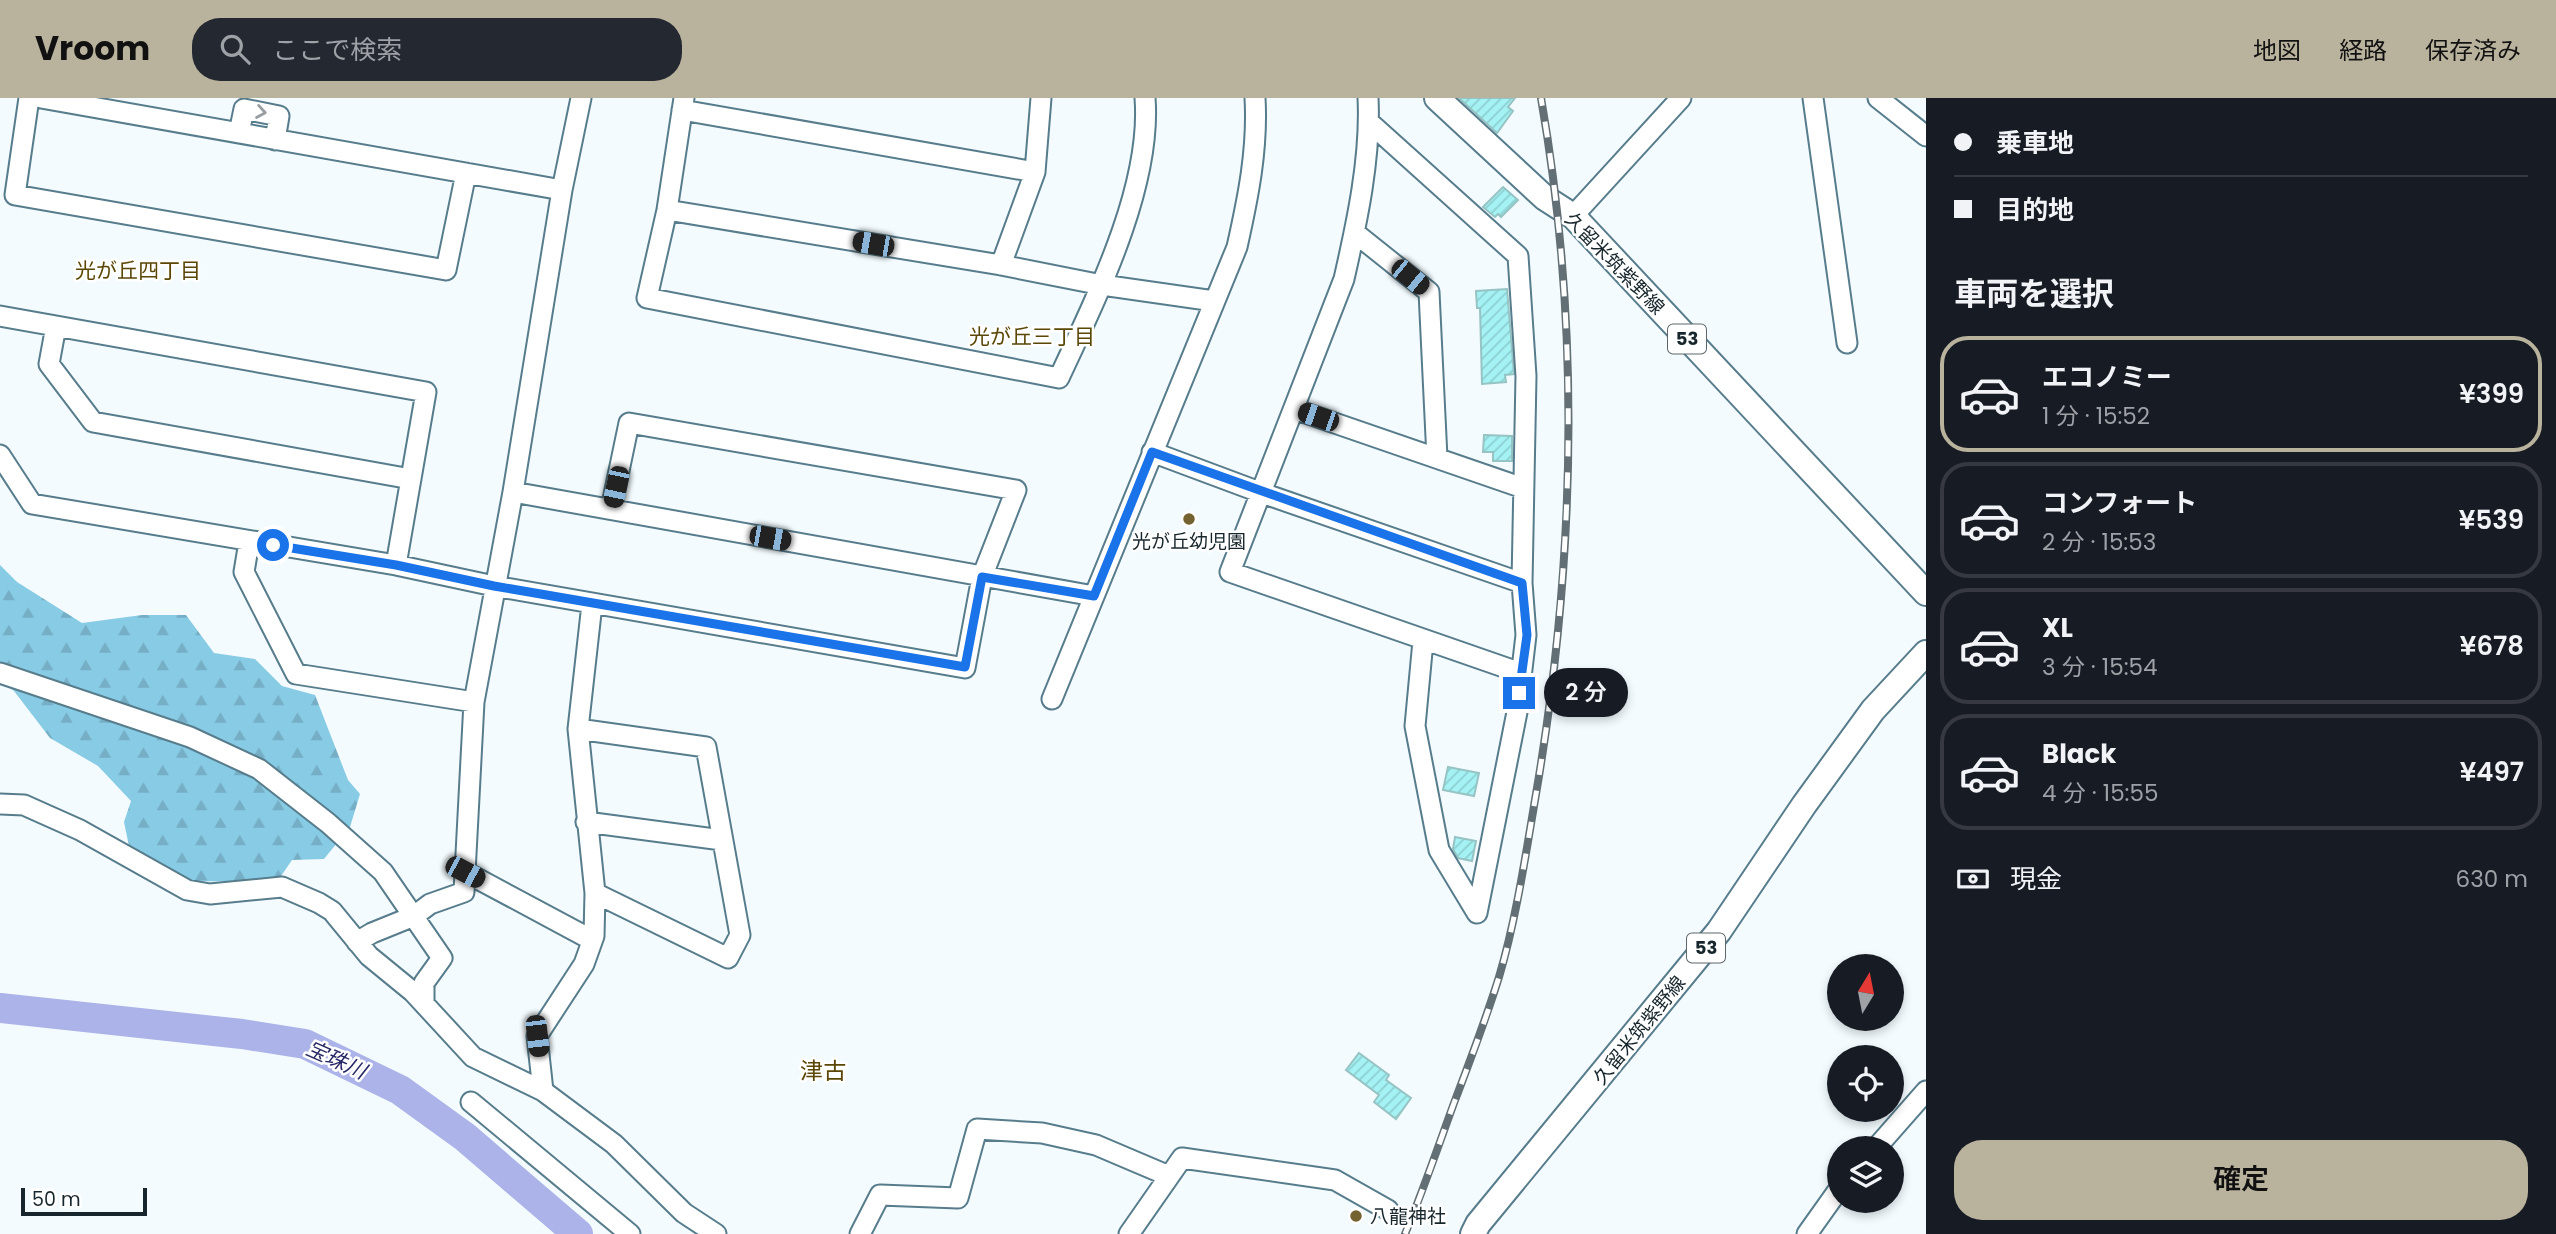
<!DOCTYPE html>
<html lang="ja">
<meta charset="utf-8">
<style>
body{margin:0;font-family:Poppins,"Noto Sans JP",sans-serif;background:#242831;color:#f1f3f6;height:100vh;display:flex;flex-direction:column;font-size:26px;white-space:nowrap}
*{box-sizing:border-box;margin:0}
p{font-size:23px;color:#9ea1a6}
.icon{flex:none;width:38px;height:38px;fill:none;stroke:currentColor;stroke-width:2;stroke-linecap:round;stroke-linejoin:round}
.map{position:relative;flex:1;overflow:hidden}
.panel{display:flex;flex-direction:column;background:#171b24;width:630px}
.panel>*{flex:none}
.top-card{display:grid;align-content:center;height:154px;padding:0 28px;background:#171b24}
.needle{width:46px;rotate:10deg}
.buttons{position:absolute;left:1827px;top:856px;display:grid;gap:14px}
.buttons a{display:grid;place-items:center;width:77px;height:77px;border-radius:50%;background:#171b24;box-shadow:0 4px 10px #0003;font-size:35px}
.scale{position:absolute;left:21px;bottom:18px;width:126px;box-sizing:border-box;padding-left:7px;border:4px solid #17262c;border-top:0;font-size:19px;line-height:24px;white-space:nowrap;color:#17262c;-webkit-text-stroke:5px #fff;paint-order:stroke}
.end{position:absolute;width:32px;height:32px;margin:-16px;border:9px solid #1a73e8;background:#fff;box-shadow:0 0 0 4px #fff}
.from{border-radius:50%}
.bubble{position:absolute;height:49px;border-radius:24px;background:#171b24;box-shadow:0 4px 10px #0003;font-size:23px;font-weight:600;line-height:49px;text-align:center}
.car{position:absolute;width:21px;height:42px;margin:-21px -10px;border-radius:9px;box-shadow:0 0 5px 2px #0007;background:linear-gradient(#222 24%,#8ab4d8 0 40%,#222 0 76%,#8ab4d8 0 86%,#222 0)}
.top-card b{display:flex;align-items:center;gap:24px;height:66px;font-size:26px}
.top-card b+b{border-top:2px solid #363941}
.top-card i{width:18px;height:18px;background:#f1f3f6}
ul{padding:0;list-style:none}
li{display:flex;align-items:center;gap:21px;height:116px;margin:0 14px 10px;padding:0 14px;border:4px solid #363941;border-radius:28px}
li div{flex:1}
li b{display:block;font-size:26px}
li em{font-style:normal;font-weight:600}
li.current{border-color:#b9b29d}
li>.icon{width:63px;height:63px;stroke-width:1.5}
h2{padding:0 28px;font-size:32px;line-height:84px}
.pay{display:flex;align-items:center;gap:18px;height:77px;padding:0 28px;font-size:26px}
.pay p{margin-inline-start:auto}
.cta{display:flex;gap:14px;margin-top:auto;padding:14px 28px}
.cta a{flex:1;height:80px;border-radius:28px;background:#b9b29d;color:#111;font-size:28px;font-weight:600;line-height:80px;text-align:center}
header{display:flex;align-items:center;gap:42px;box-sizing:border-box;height:98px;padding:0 35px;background:#b9b29d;color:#111}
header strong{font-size:33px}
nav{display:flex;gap:38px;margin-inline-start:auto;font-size:24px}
.search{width:490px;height:63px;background:#242831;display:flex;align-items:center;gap:18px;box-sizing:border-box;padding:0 24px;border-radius:28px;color:#9ea1a6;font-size:26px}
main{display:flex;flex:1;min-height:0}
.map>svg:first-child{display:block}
.forest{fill:url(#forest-firs)}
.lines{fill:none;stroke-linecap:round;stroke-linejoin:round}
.river{stroke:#abb3e8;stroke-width:30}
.building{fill:url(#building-hatch);stroke:#96c3c3;stroke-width:2}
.minor-casing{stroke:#577c8b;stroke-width:23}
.major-casing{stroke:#577c8b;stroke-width:28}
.minor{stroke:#fff;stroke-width:19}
.major{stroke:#fff;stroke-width:24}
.rail-casing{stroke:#626f74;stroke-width:8}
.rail{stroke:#fff;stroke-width:5;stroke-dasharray:16;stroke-linecap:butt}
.oneway{stroke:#979da0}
.route{stroke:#1a73e8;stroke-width:9}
.poi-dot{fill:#746230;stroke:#fff;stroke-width:2.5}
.labels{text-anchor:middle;stroke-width:5;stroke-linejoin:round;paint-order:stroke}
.shield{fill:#fff;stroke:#5d676b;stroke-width:2}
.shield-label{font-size:18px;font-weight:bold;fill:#17262c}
.street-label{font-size:19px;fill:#17262c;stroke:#fff}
.poi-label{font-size:19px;fill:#17262c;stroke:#fff}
.neighbourhood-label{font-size:21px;fill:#5a4706;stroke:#fff}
.water-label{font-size:21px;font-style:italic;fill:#272866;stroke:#fff}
.quarter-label{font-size:23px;fill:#5a4706;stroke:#fff}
</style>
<header>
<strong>Vroom</strong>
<div class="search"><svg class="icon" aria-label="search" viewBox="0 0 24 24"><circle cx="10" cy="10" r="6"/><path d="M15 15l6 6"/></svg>ここで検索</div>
<nav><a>地図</a><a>経路</a><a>保存済み</a></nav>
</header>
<main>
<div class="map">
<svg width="1926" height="1136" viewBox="0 0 1926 1136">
<defs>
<pattern id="forest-firs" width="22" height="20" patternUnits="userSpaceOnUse" patternTransform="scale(1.75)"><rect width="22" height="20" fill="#88cbe5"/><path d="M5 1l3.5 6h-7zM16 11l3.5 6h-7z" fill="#75aec5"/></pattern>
<pattern id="building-hatch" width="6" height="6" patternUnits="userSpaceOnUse" patternTransform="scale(1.75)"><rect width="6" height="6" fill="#a4f2f4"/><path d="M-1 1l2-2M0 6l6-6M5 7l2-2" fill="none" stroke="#8ccfd1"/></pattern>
</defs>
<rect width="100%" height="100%" fill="#f3fbfe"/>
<!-- forest -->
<path class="forest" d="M 0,467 L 17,484 L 82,525 L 142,517 L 186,517 L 214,555 L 255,561 L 282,588 L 315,597 L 348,682 L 360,696 L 350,729 L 324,761 L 292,762 L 277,784 L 183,783 L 129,748 L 124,724 L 131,703 L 98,668 L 50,640 L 14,593 L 0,583 Z"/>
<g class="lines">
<!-- river -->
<path class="river" d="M 0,910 L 242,936 L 305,946 L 400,992 L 465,1039 L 578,1136"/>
</g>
<!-- building -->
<path class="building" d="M 1459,0 L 1515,0 L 1508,9 L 1513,13 L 1497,35 Z
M 1503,89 L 1518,102 L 1501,119 L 1498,116 L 1495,119 L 1483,109 Z
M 1507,191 L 1514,276 L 1505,277 L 1506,284 L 1482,286 L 1480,210 L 1477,210 L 1476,193 Z
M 1484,337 L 1512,338 L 1512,363 L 1493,363 L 1493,354 L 1483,354 Z
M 1448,669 L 1479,675 L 1474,698 L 1443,692 Z
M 1455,739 L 1476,743 L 1472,763 L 1458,760 L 1453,751 Z
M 1359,955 L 1389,977 L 1386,982 L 1411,1000 L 1396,1021 L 1374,1004 L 1379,997 L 1346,972 Z"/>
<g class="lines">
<!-- minor casing -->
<g class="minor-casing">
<path id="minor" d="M 29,0 L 15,97 L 446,172 L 466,75
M 41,0 L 562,92
M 684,0 L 667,112 L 647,200 L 1059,280 C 1096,200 1152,89 1145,0
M 1368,0 C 1371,59 1357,124 1344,181 L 1230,474 L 1521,575
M 1813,0 L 1847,245
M 1878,0 L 1926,38
M 682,12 L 1035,74
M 1369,24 L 1518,158 L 1526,278 L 1522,485 L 1526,537 L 1517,614 L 1477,815
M 239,35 L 244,11 L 279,18 L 275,42
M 667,112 L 1001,167 L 1102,187 L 1214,203
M 1573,118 L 1681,0
M 1355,135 L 1429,194 L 1437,360
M 1001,167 L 1035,74 L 1041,0
M 0,218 L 426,294 L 396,467
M 56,228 L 49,266 L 93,324 L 411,381
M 1294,311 L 1523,390
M 1152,354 L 1262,395 L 1522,485
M 0,357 L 32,406 L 396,467 L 494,488 L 965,570 L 982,479 L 1016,392 L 629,325 L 611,411
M 513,394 L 1094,498
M 249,444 L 244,474 L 296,576 L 474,604
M 1423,543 L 1415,628 L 1439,752 L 1477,815
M 0,575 L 190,639 L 259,671 L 328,725 L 383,774 L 442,860 L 424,885 L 424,906
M 1052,601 L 1237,149 C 1248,100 1258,51 1255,0
M 578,631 L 706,649 L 740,837 L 728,860 L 595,795
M 0,706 L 24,707 L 80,732 L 187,792 L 210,796 L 282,789 L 319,805 L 332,813 L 369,858 L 413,894 L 473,959 L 543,993 L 614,1046 L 684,1115 L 716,1136
M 586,724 L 722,742
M 465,774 L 592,842
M 357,844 L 372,835 L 414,818 L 430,806 L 464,794 L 474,604 L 513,394 L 562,92 L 581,0
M 543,993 L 537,938 L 584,866 L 594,838 L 595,795 L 578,631 L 592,506
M 471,1004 L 630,1136
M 1876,1050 L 1926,993
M 860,1136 L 880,1097 L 958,1100 L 977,1031 L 1042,1035 L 1096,1047 L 1169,1078
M 1129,1136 L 1182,1060 L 1335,1082 L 1388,1112
M 1807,1136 L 1839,1091"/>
</g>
<!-- major casing -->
<g class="major-casing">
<path id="major" d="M 1437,0 L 1545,100 L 1573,118 L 1926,495
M 1473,1136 L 1478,1126 L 1719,833 L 1804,707 L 1873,612 L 1926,555"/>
</g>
<!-- minor -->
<use href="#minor" class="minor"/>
<!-- major -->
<use href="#major" class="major"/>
<!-- rail casing -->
<g class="rail-casing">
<path id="rail" d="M 1405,1136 C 1423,1093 1438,1049 1454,1005 C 1470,963 1486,921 1499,879 C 1516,822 1526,755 1536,696 C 1575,467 1581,230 1541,0"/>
</g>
<!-- rail -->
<use href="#rail" class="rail"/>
</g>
<!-- one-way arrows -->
<defs><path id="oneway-chevron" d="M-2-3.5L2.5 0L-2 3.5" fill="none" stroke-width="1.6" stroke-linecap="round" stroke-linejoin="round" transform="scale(1.75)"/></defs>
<use class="oneway" href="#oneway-chevron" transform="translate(261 14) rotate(10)"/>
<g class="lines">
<!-- route -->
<path class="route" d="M 273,447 L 396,467 L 494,488 L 965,569 L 982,479 L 1094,498 L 1152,354 L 1522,485 L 1527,537 L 1519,595"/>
</g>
<!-- markers -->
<g class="poi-dot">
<circle cx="1189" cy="421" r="7"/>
<circle cx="1356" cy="1118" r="7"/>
</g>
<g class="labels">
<!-- shield labels -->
<g class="shield">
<rect x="1668" y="226.5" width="38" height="29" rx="5"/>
<rect x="1687" y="835.5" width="38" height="29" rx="5"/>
</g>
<g class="shield-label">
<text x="1687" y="247">53</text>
<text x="1706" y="856">53</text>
</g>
<!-- street labels -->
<g class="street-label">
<text transform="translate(1615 165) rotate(46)" y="7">久留米筑紫野線</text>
<text transform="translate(1639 932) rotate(-51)" y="7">久留米筑紫野線</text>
</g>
<!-- poi labels -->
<g class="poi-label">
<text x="1189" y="450">光が丘幼児園</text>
<text x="1370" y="1125" text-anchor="start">八龍神社</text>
</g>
<!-- neighbourhood labels -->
<g class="neighbourhood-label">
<text x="138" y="180">光が丘四丁目</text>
<text x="1032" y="246">光が丘三丁目</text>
</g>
<!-- water labels -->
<g class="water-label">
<text transform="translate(336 962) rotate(24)" y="7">宝珠川</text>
</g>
<!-- quarter labels -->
<g class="quarter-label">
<text x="823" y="981">津古</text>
</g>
</g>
</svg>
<div class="buttons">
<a><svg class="needle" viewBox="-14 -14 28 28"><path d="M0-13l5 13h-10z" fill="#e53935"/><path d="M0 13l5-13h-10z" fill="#9ea1a6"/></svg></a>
<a><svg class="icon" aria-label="locate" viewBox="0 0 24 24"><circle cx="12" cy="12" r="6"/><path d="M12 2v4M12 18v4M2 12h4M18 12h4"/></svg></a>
<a><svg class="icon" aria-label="layers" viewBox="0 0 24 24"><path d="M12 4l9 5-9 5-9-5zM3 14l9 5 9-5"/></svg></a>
</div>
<div class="scale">50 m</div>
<i class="end from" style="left:273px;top:447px"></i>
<i class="end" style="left:1519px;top:595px"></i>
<div class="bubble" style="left:1544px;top:570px;width:84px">2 分</div>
<i class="car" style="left:873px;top:146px;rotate:280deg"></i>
<i class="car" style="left:1410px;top:179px;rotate:129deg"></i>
<i class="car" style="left:1318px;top:319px;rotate:289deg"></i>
<i class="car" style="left:616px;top:389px;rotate:192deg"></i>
<i class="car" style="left:770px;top:440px;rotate:100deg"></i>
<i class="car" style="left:465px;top:774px;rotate:118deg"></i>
<i class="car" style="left:537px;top:938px;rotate:173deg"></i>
</div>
<section class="panel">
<div class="top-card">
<b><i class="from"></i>乗車地</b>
<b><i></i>目的地</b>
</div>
<h2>車両を選択</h2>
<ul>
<li class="current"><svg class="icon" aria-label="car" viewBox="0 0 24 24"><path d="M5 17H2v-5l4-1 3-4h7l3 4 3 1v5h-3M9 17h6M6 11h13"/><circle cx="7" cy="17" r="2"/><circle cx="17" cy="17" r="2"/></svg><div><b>エコノミー</b><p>1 分 · 15:52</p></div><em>¥399</em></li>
<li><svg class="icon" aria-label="car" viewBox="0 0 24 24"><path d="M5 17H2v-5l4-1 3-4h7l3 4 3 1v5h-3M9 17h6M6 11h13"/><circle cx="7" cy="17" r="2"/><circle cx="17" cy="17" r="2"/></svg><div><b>コンフォート</b><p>2 分 · 15:53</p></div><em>¥539</em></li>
<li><svg class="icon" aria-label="car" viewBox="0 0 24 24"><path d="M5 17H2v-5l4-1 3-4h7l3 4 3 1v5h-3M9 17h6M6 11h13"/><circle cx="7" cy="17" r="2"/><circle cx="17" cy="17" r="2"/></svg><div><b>XL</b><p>3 分 · 15:54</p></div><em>¥678</em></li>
<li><svg class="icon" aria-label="car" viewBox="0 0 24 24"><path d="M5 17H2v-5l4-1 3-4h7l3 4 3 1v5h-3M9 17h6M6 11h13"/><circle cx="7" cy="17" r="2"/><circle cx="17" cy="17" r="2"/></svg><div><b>Black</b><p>4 分 · 15:55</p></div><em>¥497</em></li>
</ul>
<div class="pay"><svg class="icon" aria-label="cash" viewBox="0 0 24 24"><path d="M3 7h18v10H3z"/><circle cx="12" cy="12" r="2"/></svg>現金<p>630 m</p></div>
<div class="cta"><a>確定</a></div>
</section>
</main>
